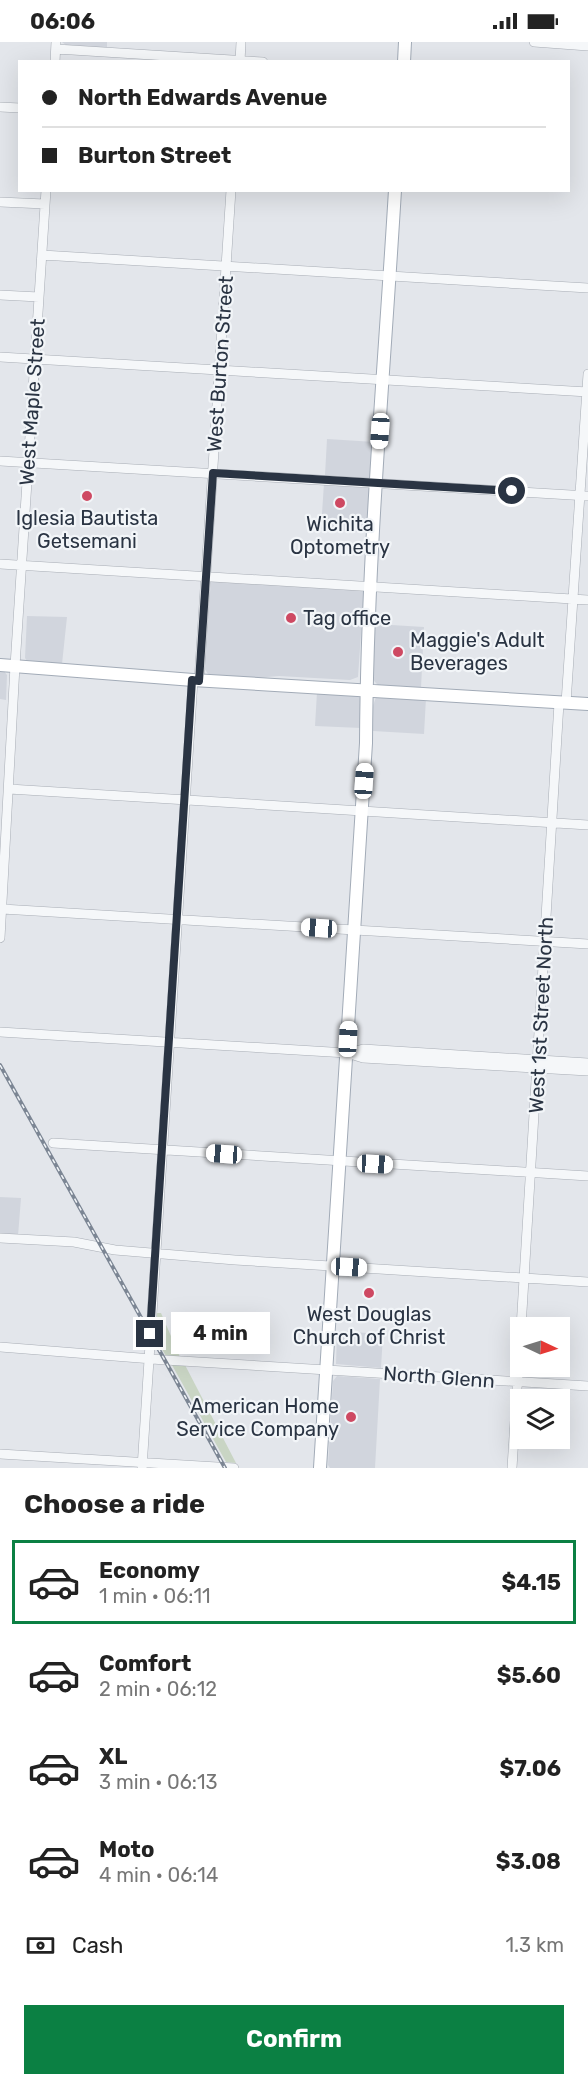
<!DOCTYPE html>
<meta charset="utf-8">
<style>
body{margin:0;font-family:Rubik,sans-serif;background:#f2f2f2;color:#222;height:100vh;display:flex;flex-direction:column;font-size:22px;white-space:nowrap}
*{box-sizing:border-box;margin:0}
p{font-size:20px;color:#767676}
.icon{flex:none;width:33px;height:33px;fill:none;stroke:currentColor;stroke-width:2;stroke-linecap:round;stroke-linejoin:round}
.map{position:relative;height:1426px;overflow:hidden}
.side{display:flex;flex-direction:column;background:#fff;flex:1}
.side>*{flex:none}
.guide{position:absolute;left:18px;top:18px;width:552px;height:132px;border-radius:0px;box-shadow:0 6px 24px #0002;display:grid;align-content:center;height:132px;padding:0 24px;background:#fff}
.needle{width:39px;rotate:94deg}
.tools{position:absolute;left:510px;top:1275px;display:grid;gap:12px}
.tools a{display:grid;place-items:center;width:60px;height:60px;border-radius:0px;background:#fff;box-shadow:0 6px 24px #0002;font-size:30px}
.end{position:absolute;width:27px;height:27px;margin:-14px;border:8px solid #2a3443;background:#fff;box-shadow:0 0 0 3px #fff}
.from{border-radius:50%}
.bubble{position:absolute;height:42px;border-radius:0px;background:#fff;box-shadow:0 6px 24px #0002;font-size:20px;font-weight:700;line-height:42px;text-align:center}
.car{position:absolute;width:18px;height:36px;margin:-18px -9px;border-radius:8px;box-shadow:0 0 4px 2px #0007;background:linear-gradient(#fff 24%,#345 0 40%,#fff 0 76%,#345 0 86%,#fff 0)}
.guide b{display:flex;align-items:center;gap:21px;height:57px;font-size:22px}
.guide b+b{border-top:2px solid #e0e0e0}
.guide i{width:15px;height:15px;background:#222}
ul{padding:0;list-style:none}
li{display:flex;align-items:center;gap:18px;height:84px;margin:0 12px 9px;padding:0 12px;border:3px solid transparent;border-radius:0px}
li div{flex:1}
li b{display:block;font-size:22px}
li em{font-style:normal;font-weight:700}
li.active{border-color:#0b8043}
li>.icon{width:54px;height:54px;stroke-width:1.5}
h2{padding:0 24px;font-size:27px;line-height:72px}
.pay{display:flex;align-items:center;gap:15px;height:66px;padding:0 24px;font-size:22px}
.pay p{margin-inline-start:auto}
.action{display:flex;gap:12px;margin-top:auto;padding:12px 24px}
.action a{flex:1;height:69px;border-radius:0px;background:#0b8043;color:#fff;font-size:24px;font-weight:700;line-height:69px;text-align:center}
.status{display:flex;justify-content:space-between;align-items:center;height:42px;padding:0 30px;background:#fff;direction:ltr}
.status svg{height:16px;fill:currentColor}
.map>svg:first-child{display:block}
.built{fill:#d1d5dd}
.green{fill:#c9d5c4}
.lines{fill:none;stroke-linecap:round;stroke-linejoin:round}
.minor-casing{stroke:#a8adb5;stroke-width:10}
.major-casing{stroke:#a2abb7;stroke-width:14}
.minor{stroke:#f5f7f9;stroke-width:9}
.major{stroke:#fff;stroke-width:12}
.rail-casing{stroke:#7c8694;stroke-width:4}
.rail{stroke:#f2f5f8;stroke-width:1.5;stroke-dasharray:4.5;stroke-linecap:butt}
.route{stroke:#2a3443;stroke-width:8}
.poi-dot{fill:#ce4962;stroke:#f2f5f8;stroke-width:2}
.labels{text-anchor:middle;stroke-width:4.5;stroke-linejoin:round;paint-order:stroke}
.street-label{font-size:20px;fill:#2a3443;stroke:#f2f5f8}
.poi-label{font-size:20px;fill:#2a3443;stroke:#f2f5f8}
</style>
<div class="status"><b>06:06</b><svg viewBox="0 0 49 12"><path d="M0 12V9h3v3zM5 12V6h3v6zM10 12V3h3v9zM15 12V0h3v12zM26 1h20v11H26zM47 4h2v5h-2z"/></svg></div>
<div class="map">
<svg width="588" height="1426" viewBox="0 0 588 1426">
<rect width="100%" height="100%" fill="#e3e6eb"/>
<!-- built -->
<path class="built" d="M 62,0 L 107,0 L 107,6 L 66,3 Z
M 327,397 L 375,400 L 371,436 L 325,433 Z
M 324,441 L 371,445 L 369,491 L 321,487 Z
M 211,538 L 364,548 L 358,635 L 350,638 L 279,634 L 255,636 L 208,632 L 204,626 Z
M 27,574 L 67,575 L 62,622 L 27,619 L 25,616 Z
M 375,582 L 424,585 L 421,646 L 378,643 L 375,640 L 373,637 Z
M 0,628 L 4,629 L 7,633 L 6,658 L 0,657 Z
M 317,650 L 358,654 L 361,656 L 361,686 L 315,684 Z
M 376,655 L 426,656 L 424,692 L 373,689 L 373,664 Z
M 0,1155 L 21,1156 L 18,1194 L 0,1193 Z
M 337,1289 L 383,1292 L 381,1326 L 336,1322 Z
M 337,1334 L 380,1337 L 375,1426 L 330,1426 L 328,1423 L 333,1339 Z"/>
<!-- green -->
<path class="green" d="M 157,1271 L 161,1271 L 180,1315 L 166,1314 L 155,1295 Z
M 172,1323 L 185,1323 L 236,1421 L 226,1420 Z"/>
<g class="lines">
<!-- minor casing -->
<g class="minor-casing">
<path id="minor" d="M 534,0 L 588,4
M 56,7 L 263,20
M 55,20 L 56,0
M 240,20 L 241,0
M 0,65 L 20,66
M 0,160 L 45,162
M 42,213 L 588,246
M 0,253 L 39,255
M 0,315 L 588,350
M 0,419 L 588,454
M 0,522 L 588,558
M 199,639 L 231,148
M 566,661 L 588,332
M 9,747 L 588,783
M 2,867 L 588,902
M 0,896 L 15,624 L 46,148
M 0,990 L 347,1011 L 363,1016 L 588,1029
M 349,1011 L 363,1007 L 588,1021
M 53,1101 L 588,1134
M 0,1196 L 74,1200 L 115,1208 L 235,1218 L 588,1240
M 521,1286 L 559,661
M 0,1305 L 165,1318 L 588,1344
M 0,1412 L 234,1426
M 142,1426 L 193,638
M 512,1426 L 520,1299"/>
</g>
<!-- major casing -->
<g class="major-casing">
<path id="major" d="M 404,20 L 405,0
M 0,623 L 193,638 L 588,662
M 320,1426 L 366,701 C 367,517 384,332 395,148"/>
</g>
<!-- minor -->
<use href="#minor" class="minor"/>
<!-- major -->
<use href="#major" class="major"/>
<!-- rail casing -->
<g class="rail-casing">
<path id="rail" d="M 0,1023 L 225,1426"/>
</g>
<!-- rail -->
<use href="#rail" class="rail"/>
</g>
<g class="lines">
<!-- route -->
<path class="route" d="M 150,1292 L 192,638 L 199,639 L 213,431 L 512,449"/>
</g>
<!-- markers -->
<g class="poi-dot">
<circle cx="87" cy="454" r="6"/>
<circle cx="340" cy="461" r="6"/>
<circle cx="291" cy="576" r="6"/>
<circle cx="398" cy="610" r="6"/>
<circle cx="369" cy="1251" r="6"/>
<circle cx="351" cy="1375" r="6"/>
</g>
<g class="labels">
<!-- street labels -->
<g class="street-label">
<text transform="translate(220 322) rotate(-86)" y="7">West Burton Street</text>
<text transform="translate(32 360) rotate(-86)" y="7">West Maple Street</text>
<text transform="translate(541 973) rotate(-87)" y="7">West 1st Street North</text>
<text transform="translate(439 1335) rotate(4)" y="7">North Glenn</text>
</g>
<!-- poi labels -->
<g class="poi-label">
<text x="87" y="483">Iglesia Bautista<tspan x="87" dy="23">Getsemani</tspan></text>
<text x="340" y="489">Wichita<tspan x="340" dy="23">Optometry</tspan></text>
<text x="303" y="583" text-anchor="start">Tag office</text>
<text x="410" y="605" text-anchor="start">Maggie's Adult<tspan x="410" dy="23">Beverages</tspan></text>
<text x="369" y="1279">West Douglas<tspan x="369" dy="23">Church of Christ</tspan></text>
<text x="339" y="1371" text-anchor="end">American Home<tspan x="339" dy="23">Service Company</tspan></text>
</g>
</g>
</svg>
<div class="tools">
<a><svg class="needle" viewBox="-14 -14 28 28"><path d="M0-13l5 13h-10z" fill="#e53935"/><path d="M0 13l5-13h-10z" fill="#767676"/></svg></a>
<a><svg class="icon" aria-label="layers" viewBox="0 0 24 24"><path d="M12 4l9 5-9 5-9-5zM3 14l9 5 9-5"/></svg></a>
</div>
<i class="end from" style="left:512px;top:449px"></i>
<i class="end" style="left:150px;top:1292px"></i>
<div class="bubble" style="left:171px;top:1270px;width:99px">4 min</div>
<i class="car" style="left:380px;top:389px;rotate:184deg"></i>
<i class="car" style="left:364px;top:739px;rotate:4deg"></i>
<i class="car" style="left:319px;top:886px;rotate:274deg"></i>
<i class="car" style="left:348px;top:997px;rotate:3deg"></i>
<i class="car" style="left:224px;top:1112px;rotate:274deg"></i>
<i class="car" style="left:375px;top:1122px;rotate:93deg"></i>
<i class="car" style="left:349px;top:1225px;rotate:93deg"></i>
<div class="guide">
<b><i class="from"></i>North Edwards Avenue</b>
<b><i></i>Burton Street</b>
</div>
</div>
<section class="side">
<h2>Choose a ride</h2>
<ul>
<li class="active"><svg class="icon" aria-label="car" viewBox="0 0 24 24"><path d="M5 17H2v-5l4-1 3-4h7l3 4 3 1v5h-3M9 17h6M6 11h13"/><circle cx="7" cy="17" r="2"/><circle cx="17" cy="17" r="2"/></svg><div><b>Economy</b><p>1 min · 06:11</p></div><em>$4.15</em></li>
<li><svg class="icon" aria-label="car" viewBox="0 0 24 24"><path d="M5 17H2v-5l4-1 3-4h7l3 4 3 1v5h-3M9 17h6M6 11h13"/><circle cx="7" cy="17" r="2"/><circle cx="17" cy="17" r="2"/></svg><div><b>Comfort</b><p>2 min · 06:12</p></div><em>$5.60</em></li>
<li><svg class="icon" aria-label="car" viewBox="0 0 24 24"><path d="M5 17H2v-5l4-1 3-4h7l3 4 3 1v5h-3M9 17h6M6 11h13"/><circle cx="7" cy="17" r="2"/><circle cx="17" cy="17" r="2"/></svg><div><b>XL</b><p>3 min · 06:13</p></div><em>$7.06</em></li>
<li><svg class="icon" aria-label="car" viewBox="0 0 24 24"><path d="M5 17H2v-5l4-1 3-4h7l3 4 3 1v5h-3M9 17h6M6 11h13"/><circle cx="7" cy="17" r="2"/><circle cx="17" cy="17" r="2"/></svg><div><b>Moto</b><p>4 min · 06:14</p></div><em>$3.08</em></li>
</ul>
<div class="pay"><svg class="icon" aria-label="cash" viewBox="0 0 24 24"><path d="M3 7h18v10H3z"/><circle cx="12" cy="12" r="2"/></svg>Cash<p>1.3 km</p></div>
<div class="action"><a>Confirm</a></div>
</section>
